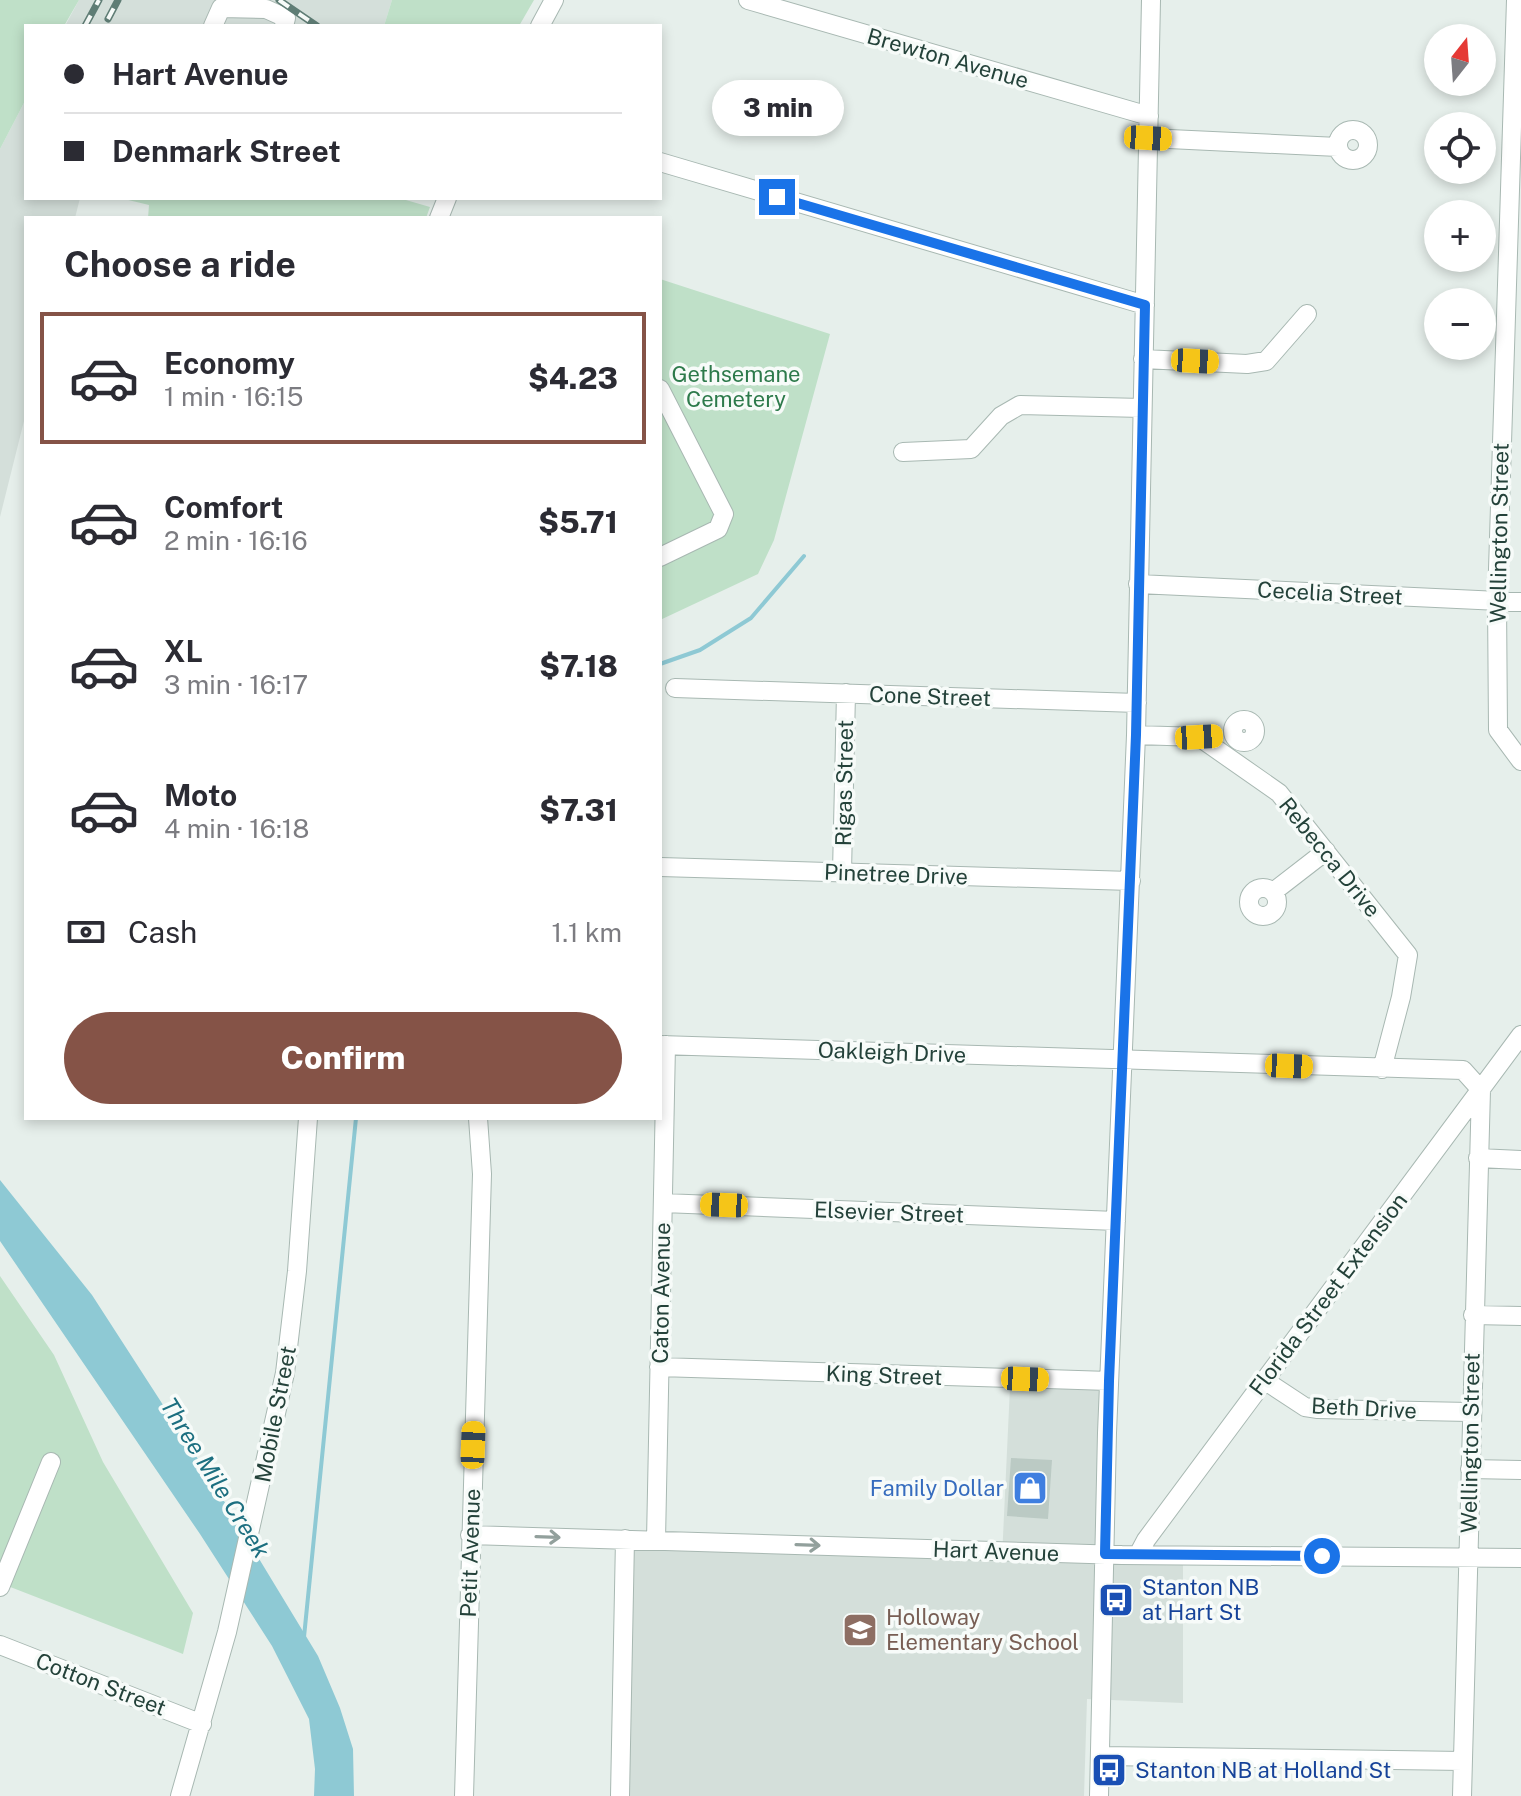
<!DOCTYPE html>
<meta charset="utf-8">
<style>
body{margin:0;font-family:"Public Sans",sans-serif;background:#f2f2f3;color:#2b2b33;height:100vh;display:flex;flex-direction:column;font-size:30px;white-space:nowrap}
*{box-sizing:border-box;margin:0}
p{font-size:26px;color:#7c7c81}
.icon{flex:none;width:44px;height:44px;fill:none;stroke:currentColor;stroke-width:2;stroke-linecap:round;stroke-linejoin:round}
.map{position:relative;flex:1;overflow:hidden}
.side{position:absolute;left:24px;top:216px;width:638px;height:904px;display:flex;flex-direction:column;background:#fff;border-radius:0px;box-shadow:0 4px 12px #0003}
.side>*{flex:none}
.top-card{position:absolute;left:24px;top:24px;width:638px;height:176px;border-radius:0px;box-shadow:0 4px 12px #0003;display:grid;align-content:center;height:176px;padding:0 40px;background:#fff}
.needle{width:52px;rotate:17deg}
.controls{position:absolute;left:1424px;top:24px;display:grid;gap:16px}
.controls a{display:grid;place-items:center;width:72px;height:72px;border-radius:50%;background:#fff;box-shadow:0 4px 12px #0003;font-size:40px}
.end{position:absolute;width:36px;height:36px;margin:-18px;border:10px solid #1a73e8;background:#fff;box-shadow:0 0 0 4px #fff}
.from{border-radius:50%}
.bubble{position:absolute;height:56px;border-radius:28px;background:#fff;box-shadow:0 4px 12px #0003;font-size:26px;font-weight:800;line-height:56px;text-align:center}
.car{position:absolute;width:24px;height:48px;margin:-24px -12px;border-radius:10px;box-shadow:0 0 6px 2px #0007;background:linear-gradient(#f5c518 24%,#345 0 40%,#f5c518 0 76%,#345 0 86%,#f5c518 0)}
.top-card b{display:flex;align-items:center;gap:28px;height:76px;font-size:30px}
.top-card b+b{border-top:2px solid #e1e1e2}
.top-card i{width:20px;height:20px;background:#2b2b33}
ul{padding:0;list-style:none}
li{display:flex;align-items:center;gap:24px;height:132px;margin:0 16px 12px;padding:0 24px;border:4px solid transparent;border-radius:0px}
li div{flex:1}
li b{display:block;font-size:30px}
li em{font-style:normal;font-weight:800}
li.selected{border-color:#855347}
li>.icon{width:72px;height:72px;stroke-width:1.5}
h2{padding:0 40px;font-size:36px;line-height:96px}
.pay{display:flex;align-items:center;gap:20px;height:88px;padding:0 40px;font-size:30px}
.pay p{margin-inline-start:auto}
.primary-button{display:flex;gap:16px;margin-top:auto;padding:16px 40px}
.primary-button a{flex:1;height:92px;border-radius:48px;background:#855347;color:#fff;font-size:32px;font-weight:800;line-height:92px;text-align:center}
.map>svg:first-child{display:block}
.built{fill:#d4dfda}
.green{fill:#bfe0c8}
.water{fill:#8ec9d4}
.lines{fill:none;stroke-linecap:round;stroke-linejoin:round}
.stream{stroke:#8ec9d4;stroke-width:4}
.building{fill:#bbcac4}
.minor-casing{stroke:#a8b8b2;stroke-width:20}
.minor{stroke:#fff;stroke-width:18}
.rail-casing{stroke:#5f7d75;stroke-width:7}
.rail{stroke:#f7fbf9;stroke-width:4;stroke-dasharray:12;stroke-linecap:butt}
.oneway{stroke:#92a09c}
.route{stroke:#1a73e8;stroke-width:10}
.labels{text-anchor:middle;stroke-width:7;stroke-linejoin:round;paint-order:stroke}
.street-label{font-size:22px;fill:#24423a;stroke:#f7fbf9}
.park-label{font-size:22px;fill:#2d7a4b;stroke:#f7fbf9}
.shop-label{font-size:22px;fill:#366cbe;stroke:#f7fbf9;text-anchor:end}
.transit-label{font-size:22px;fill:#164399;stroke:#f7fbf9;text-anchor:start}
.education-label{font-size:22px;fill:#785e54;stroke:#f7fbf9;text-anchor:start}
.water-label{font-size:24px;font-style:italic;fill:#1c6f80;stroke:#f7fbf9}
</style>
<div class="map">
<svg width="1521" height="1796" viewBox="0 0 1521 1796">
<rect width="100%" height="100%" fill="#e6efeb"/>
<!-- built -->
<path class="built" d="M 79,0 L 392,0 L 384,26 L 65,26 Z
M 26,99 L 26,198 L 80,198 L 75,218 L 26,218 L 26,413 L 0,517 L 0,149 Z
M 1010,1387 L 1105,1389 L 1102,1545 L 1183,1548 L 1183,1703 L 1087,1699 L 1084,1796 L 626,1796 L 632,1549 L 1002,1558 Z"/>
<!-- green -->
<path class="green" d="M 0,0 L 79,0 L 64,26 L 26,26 L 26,99 L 0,149 Z
M 392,0 L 534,0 L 519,26 L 384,26 Z
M 120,198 L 399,198 L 430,207 L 426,218 L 148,218 L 149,205 Z
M 660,279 L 830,334 L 774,540 L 758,574 L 660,620 Z
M 0,1276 L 54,1355 L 103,1462 L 193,1613 L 183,1654 L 0,1583 Z"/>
<!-- water -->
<path class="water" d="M 0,1180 L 92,1295 L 207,1473 L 318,1656 L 340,1708 L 353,1749 L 354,1796 L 314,1796 L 315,1769 L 309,1719 L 272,1646 L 200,1534 L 0,1241 Z"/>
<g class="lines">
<!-- stream -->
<path class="stream" d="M 660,664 L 700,650 L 751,618 L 804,556
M 304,1637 L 356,1118"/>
</g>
<!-- building -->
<path class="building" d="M 1011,1458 L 1052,1460 L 1048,1519 L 1007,1516 Z"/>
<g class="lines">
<!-- minor casing -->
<g class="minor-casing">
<path id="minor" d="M 748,0 L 1149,116
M 1516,0 L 1497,601 L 1498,730 L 1521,761
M 213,26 L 221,8 L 266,9 L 286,18 L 284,26
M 540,26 L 554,0
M1338 145a15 15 0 1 1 30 0a15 15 0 1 1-30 0Z
M 1148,138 L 1338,147
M 660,162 L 1145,305
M 439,218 L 447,198
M 1143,359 L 1247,364 L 1266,361 L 1307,314
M 660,389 L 724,514 L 718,529 L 660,557
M 903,452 L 971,449 L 1001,416 L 1020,405 L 1142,408
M 1138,584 L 1521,602
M 675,688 L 1137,703
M1233 731a11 11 0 1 1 22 0a11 11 0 1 1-22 0Z
M 1136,735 L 1199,737 L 1279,793 L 1408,955 L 1401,997 L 1382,1069
M 660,867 L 1131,881
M 842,872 L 846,693
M1249 902a14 14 0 1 1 28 0a14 14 0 1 1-28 0Z
M 1273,892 L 1326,851
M 660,1045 L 1463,1070 L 1481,1090 L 1462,1796
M 1478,1158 L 1521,1160
M 663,1203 L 1116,1221
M 1473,1315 L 1521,1316
M 659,1367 L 1109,1381
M 1264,1380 L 1305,1407 L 1318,1409 L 1470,1412
M 1470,1469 L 1521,1470
M 470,1535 L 1122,1555 L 1521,1558
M 656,1540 L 666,1045
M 1138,1555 L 1146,1540 L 1521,1035
M 0,1587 L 51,1462
M 0,1645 L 202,1724
M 1101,1756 L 1463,1761
M 180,1796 L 227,1632 L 285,1373 L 297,1271 L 308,1118
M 464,1796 L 482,1174 L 478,1118
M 620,1796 L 625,1539
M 1099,1796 L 1107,1433 L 1136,735 L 1151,0"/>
</g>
<!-- minor -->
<use href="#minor" class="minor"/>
<!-- rail casing -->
<g class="rail-casing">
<path id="rail" d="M 279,0 L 317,26
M 108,19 L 118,0
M 85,26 L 99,0"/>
</g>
<!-- rail -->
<use href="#rail" class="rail"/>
</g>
<!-- one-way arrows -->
<defs><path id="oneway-shaft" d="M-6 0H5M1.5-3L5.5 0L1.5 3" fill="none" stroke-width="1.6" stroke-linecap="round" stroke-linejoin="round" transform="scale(2)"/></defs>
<g class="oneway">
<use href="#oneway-shaft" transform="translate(548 1537) rotate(2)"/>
<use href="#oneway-shaft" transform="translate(808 1545) rotate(2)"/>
</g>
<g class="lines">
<!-- route -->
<path class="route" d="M 777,197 L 1145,305 L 1136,735 L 1109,1381 L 1105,1554 L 1322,1556"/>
</g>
<!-- icons -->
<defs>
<g id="shop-square" transform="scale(1.8)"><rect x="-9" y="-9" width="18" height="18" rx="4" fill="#3f7fe0" stroke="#f7fbf9"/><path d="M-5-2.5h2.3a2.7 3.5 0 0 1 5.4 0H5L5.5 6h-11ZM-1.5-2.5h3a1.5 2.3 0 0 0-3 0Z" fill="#fff"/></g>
<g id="bus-square" transform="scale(1.8)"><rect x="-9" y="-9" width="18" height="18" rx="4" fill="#1a4fb4" stroke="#f7fbf9"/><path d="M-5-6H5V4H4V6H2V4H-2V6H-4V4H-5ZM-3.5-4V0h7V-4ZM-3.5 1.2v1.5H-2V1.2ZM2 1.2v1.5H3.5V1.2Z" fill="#fff"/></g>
<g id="school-square" transform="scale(1.8)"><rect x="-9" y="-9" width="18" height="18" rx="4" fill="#8d6e63" stroke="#f7fbf9"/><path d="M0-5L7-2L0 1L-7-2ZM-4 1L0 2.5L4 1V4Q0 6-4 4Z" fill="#fff"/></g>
</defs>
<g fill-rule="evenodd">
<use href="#shop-square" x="1030" y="1488"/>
<use href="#bus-square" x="1116" y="1600"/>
<use href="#school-square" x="860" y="1630"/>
<use href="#bus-square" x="1109" y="1770"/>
</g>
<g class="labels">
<!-- street labels -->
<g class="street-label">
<text transform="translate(948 58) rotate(16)" y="8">Brewton Avenue</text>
<text transform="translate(1499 533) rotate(-89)" y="8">Wellington Street</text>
<text transform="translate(1330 593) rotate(3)" y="8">Cecelia Street</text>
<text transform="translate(930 696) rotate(2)" y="8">Cone Street</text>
<text transform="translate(844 783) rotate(-89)" y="8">Rigas Street</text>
<text transform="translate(1330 857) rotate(51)" y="8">Rebecca Drive</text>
<text transform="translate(896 874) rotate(2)" y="8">Pinetree Drive</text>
<text transform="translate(892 1052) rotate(2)" y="8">Oakleigh Drive</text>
<text transform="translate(889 1212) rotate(2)" y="8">Elsevier Street</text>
<text transform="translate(661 1293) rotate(-89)" y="8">Caton Avenue</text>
<text transform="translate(1328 1294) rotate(-53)" y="8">Florida Street Extension</text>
<text transform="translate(884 1375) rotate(2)" y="8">King Street</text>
<text transform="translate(1364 1408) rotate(3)" y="8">Beth Drive</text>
<text transform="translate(275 1414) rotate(-79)" y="8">Mobile Street</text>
<text transform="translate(1470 1443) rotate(-89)" y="8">Wellington Street</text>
<text transform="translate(996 1551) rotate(2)" y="8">Hart Avenue</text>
<text transform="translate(470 1553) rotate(-88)" y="8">Petit Avenue</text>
<text transform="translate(101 1684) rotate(21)" y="8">Cotton Street</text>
</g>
<!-- park labels -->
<g class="park-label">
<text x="736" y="382">Gethsemane<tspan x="736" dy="25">Cemetery</tspan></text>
</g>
<!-- shop labels -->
<g class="shop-label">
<text x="1004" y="1496">Family Dollar</text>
</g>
<!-- transit labels -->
<g class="transit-label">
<text x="1142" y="1595">Stanton NB<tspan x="1142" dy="25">at Hart St</tspan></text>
<text x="1135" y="1778">Stanton NB at Holland St</text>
</g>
<!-- education labels -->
<g class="education-label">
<text x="886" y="1625">Holloway<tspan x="886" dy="25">Elementary School</tspan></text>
</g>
<!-- water labels -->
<g class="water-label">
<text transform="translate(215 1478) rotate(58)" y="8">Three Mile Creek</text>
</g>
</g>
</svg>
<div class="controls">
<a><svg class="needle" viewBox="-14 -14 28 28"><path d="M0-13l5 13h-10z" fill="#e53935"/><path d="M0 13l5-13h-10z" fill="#7c7c81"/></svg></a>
<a><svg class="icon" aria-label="locate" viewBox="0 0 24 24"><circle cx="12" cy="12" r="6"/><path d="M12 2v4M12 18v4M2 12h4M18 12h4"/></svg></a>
<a>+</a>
<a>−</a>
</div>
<i class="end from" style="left:1322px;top:1556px"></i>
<i class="end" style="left:777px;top:197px"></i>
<div class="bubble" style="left:712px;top:80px;width:132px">3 min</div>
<i class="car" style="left:1148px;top:138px;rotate:93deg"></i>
<i class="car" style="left:1195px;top:361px;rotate:93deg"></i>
<i class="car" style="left:1199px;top:737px;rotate:87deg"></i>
<i class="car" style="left:1289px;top:1066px;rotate:92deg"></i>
<i class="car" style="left:724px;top:1205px;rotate:272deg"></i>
<i class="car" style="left:1025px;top:1379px;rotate:92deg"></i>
<i class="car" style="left:473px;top:1445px;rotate:2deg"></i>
<div class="top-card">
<b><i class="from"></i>Hart Avenue</b>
<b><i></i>Denmark Street</b>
</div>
<section class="side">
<h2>Choose a ride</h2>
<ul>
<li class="selected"><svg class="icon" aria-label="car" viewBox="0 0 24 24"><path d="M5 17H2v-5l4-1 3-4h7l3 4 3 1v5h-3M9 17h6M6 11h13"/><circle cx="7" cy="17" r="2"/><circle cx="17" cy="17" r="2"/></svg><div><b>Economy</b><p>1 min · 16:15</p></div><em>$4.23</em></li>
<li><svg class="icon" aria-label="car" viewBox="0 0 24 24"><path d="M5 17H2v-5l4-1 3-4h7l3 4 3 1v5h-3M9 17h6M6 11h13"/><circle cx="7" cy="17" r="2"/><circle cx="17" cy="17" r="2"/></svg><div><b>Comfort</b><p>2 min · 16:16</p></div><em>$5.71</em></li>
<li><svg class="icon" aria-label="car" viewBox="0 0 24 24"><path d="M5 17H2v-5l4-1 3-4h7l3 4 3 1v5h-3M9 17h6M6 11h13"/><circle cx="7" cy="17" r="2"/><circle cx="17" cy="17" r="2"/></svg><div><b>XL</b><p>3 min · 16:17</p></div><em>$7.18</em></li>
<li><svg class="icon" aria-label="car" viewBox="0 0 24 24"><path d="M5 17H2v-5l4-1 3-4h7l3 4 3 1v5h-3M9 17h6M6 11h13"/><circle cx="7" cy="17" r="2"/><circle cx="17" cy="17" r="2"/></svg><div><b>Moto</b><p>4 min · 16:18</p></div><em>$7.31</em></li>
</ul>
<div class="pay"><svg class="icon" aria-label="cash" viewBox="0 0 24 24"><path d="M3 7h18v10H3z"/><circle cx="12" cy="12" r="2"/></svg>Cash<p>1.1 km</p></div>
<div class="primary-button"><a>Confirm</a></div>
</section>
</div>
